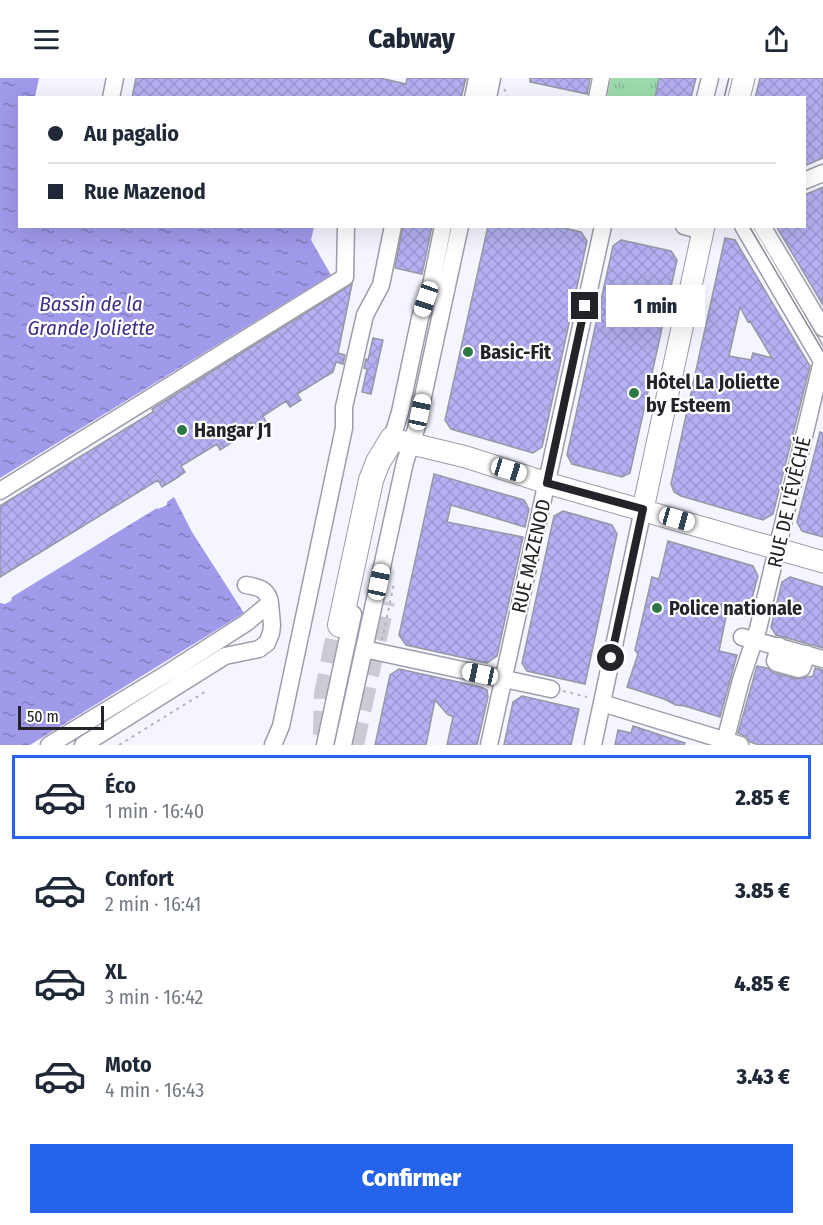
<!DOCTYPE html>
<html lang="fr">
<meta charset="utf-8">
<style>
body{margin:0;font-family:"Fira Sans Condensed",sans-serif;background:#f6f6f7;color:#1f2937;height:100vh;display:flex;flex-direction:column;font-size:22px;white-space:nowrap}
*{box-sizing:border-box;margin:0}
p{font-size:20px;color:#747a83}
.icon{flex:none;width:33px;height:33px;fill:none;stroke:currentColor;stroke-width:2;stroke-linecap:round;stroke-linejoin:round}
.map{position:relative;height:667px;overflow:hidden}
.sheet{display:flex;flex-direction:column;background:#fff;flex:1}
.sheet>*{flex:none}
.hud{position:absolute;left:18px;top:18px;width:788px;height:132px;border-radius:0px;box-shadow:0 6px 24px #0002;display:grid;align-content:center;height:132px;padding:0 30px;background:#fff}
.scale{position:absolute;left:18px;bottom:15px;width:86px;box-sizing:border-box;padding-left:6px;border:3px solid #232329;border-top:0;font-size:16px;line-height:21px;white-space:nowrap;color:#232329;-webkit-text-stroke:4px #fff;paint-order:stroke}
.end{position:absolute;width:27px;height:27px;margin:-14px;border:8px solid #232329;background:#fff;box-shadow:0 0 0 3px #fff}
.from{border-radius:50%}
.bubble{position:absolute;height:42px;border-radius:0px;background:#fff;box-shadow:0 6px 24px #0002;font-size:20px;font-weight:800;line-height:42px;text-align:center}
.car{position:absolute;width:18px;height:36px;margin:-18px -9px;border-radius:8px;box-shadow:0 0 4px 2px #0007;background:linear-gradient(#fff 24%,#345 0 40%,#fff 0 76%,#345 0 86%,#fff 0)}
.hud b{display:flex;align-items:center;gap:21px;height:57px;font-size:22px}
.hud b+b{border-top:2px solid #e0e1e3}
.hud i{width:15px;height:15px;background:#1f2937}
ul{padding:10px 0 0;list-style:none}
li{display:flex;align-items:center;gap:18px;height:84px;margin:0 12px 9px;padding:0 18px;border:3px solid transparent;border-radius:0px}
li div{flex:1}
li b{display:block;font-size:22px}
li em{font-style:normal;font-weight:800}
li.active{border-color:#2563eb}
li>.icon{width:54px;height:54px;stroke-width:1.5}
.button{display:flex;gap:12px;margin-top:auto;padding:12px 30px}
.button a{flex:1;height:69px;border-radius:0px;background:#2563eb;color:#fff;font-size:24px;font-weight:800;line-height:69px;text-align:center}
header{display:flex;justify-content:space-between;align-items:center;height:78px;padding:0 30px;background:#fff;font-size:27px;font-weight:800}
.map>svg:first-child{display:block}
.park{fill:url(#park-tufts)}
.water{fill:url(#water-ripples)}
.building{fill:url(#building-cross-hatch);stroke:#9797a5;stroke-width:1.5;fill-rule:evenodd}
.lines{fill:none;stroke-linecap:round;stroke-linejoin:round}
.highway-tunnel{stroke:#cbcbd4;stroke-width:24;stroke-dasharray:24 12;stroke-linecap:butt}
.minor-casing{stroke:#9d9dab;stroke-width:19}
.major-casing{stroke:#9d9dab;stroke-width:23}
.highway-casing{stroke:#9d9dab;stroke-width:26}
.path{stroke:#b4b4bd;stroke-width:2;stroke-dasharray:3 4.5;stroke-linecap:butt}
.minor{stroke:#fff;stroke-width:16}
.major{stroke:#fff;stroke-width:21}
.highway{stroke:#fff;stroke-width:24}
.tram{stroke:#8a8a92;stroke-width:1.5}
.route{stroke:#232329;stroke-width:8}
.poi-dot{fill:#2d7846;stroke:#fff;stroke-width:2}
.labels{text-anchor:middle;stroke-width:4.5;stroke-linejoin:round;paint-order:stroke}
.poi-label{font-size:20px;font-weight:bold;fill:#232329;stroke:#fff;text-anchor:start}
.street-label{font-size:20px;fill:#232329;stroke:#fff}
.water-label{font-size:21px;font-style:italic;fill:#402d89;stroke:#fff}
</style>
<header><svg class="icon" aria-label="menu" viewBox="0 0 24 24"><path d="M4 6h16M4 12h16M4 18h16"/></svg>Cabway<svg class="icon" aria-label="share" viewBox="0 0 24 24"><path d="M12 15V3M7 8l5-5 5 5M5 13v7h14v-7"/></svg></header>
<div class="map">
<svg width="823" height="667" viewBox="0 0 823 667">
<defs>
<pattern id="park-tufts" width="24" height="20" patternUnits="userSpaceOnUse" patternTransform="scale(1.5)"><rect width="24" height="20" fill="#9ddaac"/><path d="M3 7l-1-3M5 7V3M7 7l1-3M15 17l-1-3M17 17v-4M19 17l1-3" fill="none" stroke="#87bb94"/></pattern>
<pattern id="water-ripples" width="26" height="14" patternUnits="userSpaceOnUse" patternTransform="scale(1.5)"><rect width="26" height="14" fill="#a09aeb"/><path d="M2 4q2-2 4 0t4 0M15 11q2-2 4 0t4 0" fill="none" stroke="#827dbe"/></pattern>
<pattern id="building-cross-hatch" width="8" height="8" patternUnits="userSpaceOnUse" patternTransform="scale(1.5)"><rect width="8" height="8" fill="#b4b0f2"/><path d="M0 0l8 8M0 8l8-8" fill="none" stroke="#9a97d0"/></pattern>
</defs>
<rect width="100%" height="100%" fill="#f5f5ff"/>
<!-- park -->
<path class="park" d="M 611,0 L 659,0 L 655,19 L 607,19 Z"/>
<!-- water -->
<path class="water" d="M 0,0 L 39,0 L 35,19 L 20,20 L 20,148 L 314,149 L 311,162 L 331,197 L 0,400 Z
M 174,419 L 192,454 L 244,535 L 30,667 L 0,667 L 0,525 L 5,526 L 11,523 L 12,519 L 157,430 L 158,431 L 167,427 L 167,424 Z"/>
<!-- building -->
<path class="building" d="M 136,0 L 380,0 L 406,6 L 407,0 L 466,0 L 461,20 L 132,20 Z
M 530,0 L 590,0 L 587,16 L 530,4 Z
M 659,0 L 696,0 L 691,20 L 655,20 Z
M 760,0 L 823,0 L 823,80 L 804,88 L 804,20 L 755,20 Z
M 823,109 L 823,227 L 776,148 L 804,148 L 804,117 Z
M 403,148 L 432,148 L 422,196 L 395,190 Z
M 488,148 L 555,148 L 581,154 L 587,163 L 542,369 L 533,375 L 451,351 L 445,342 Z
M 725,160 L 735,162 L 810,288 L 773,436 L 763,442 L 681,418 L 674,414 L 671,406 ZM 740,229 L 748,244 L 750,243 L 772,280 L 753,275 L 751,282 L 729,278 Z
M 621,162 L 671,173 L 677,182 L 630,395 L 622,399 L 572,386 L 567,377 L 613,168 Z
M 352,206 L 338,275 L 345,277 L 343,286 L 336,284 L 333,294 L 297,316 L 301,322 L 290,329 L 286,323 L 263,338 L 266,344 L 255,350 L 252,344 L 228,359 L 231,365 L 220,372 L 217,366 L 181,388 L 185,394 L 175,401 L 162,409 L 158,402 L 0,499 L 0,428 L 153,334 L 152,331 Z
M 373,260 L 383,262 L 371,316 L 362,314 L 367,291 L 364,290 L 366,281 L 368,282 Z
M 820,354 L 823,355 L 823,459 L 802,453 L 797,444 Z
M 434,396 L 524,422 L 529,431 L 525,449 L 451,427 L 447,444 L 523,459 L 497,578 L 487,585 L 406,567 L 399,557 Z
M 563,433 L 612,447 L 617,456 L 585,606 L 527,593 L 522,585 L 554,438 Z
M 668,463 L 753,488 L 758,498 L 747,538 L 727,534 L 719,573 L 737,577 L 720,639 L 685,628 L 676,627 L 664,621 L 627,609 L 638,576 L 635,572 L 652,499 L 659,501 Z
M 790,499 L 823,509 L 823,570 L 776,557 L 771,549 L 782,504 Z
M 757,588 L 767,590 L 774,595 L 797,601 L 813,598 L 815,590 L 823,592 L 823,667 L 759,667 L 750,664 L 747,659 L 738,655 Z
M 399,591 L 481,609 L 487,612 L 488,619 L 477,667 L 447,667 L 453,639 L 447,636 L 435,622 L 426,667 L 375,667 L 390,597 Z
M 522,618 L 579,631 L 571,667 L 504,667 L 513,624 Z
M 633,648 L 685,665 L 684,667 L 615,667 L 618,652 L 631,655 Z"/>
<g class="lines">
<!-- highway-tunnel -->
<path class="highway-tunnel" d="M 325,657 L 326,616 L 340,547
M 352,667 L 383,523"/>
<!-- minor casing -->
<g class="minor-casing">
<path id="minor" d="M 111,20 L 115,0
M 473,20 L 477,0
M 488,20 L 492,0
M 597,20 L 601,0
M 705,20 L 710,0
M 804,103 L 823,95
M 684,148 L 703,153
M 743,148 L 823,285
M 762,148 L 823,250
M 389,370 L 400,334 L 420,240 L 431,207 L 443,148
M 0,413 L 345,199 L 346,148
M 742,559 L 823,581
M 779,568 L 775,583 L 777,585 L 799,591 L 802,590 L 807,576
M 364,571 L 551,611
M 602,625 L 740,667
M 49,667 L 171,593 L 246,545 L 270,525 C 268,511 258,509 246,507
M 83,667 L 225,578 L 259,571 L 267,565 L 271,555 L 272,547 L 270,525
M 273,667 L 281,648 L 344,350 L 344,329 L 365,237 L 381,207 L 393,148
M 325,667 L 353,536
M 343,667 L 405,384 L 416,351 L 460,148
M 489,667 L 603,148
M 593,667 L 643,431
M 724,667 L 741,602 L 758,551 L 822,283"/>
</g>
<!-- major casing -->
<g class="major-casing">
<path id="major" d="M 739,20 L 744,0
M 392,361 L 466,379 L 547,405 L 823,484
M 643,431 L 704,148"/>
</g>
<!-- highway casing -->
<g class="highway-casing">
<path id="highway" d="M 340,547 L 371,402 L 378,384 L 392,361"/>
</g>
<!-- path -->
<path class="path" d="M 504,11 L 507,16 L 507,20
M 382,562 L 394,506
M 563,613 L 587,619
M 119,667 L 208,612"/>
<!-- minor -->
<use href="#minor" class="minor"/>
<!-- major -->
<use href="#major" class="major"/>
<!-- highway -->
<use href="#highway" class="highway"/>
<!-- tram -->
<path class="tram" d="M 724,20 L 729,0
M 749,148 L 823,273"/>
</g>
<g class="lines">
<!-- route -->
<path class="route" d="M 585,228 L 547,405 L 643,431 L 611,580"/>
</g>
<!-- markers -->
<g class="poi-dot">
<circle cx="468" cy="274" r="6"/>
<circle cx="634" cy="315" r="6"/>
<circle cx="182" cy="352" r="6"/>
<circle cx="657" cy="530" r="6"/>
</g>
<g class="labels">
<!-- poi labels -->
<g class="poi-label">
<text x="480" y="281">Basic-Fit</text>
<text x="646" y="311">Hôtel La Joliette<tspan x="646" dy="23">by Esteem</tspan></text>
<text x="194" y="359">Hangar J1</text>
<text x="669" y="537">Police nationale</text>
</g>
<!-- street labels -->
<g class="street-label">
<text transform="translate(789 424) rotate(-77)" y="7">RUE DE L'ÉVÊCHÉ</text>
<text transform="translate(531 478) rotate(-77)" y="7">RUE MAZENOD</text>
</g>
<!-- water labels -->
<g class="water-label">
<text x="91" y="233">Bassin de la<tspan x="91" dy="24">Grande Joliette</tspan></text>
</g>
</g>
</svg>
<div class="scale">50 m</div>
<i class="end from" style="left:611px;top:580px"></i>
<i class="end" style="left:585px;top:228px"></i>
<div class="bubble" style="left:606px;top:207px;width:99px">1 min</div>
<i class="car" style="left:426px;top:221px;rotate:199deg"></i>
<i class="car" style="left:420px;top:334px;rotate:12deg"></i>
<i class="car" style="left:509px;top:392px;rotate:107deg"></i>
<i class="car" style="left:677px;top:441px;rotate:106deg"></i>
<i class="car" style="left:379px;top:504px;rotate:12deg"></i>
<i class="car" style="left:480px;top:596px;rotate:282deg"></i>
<div class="hud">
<b><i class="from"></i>Au pagalio</b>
<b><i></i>Rue Mazenod</b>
</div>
</div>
<section class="sheet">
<ul>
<li class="active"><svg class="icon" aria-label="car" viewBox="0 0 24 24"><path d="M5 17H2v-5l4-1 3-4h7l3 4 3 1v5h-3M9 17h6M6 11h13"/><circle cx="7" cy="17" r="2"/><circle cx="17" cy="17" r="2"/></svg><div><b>Éco</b><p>1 min · 16:40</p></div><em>2.85 €</em></li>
<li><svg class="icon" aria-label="car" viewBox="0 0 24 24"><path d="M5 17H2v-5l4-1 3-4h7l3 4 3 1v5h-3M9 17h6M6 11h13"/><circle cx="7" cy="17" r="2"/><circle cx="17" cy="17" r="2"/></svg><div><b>Confort</b><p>2 min · 16:41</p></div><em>3.85 €</em></li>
<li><svg class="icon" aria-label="car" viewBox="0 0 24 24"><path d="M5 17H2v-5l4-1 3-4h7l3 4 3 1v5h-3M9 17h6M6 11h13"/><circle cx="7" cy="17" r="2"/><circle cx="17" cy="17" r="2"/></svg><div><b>XL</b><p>3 min · 16:42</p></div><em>4.85 €</em></li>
<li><svg class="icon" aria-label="car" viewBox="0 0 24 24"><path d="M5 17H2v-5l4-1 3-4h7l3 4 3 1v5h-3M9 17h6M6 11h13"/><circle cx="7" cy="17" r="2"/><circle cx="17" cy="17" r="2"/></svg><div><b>Moto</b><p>4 min · 16:43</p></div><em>3.43 €</em></li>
</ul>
<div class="button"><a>Confirmer</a></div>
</section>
